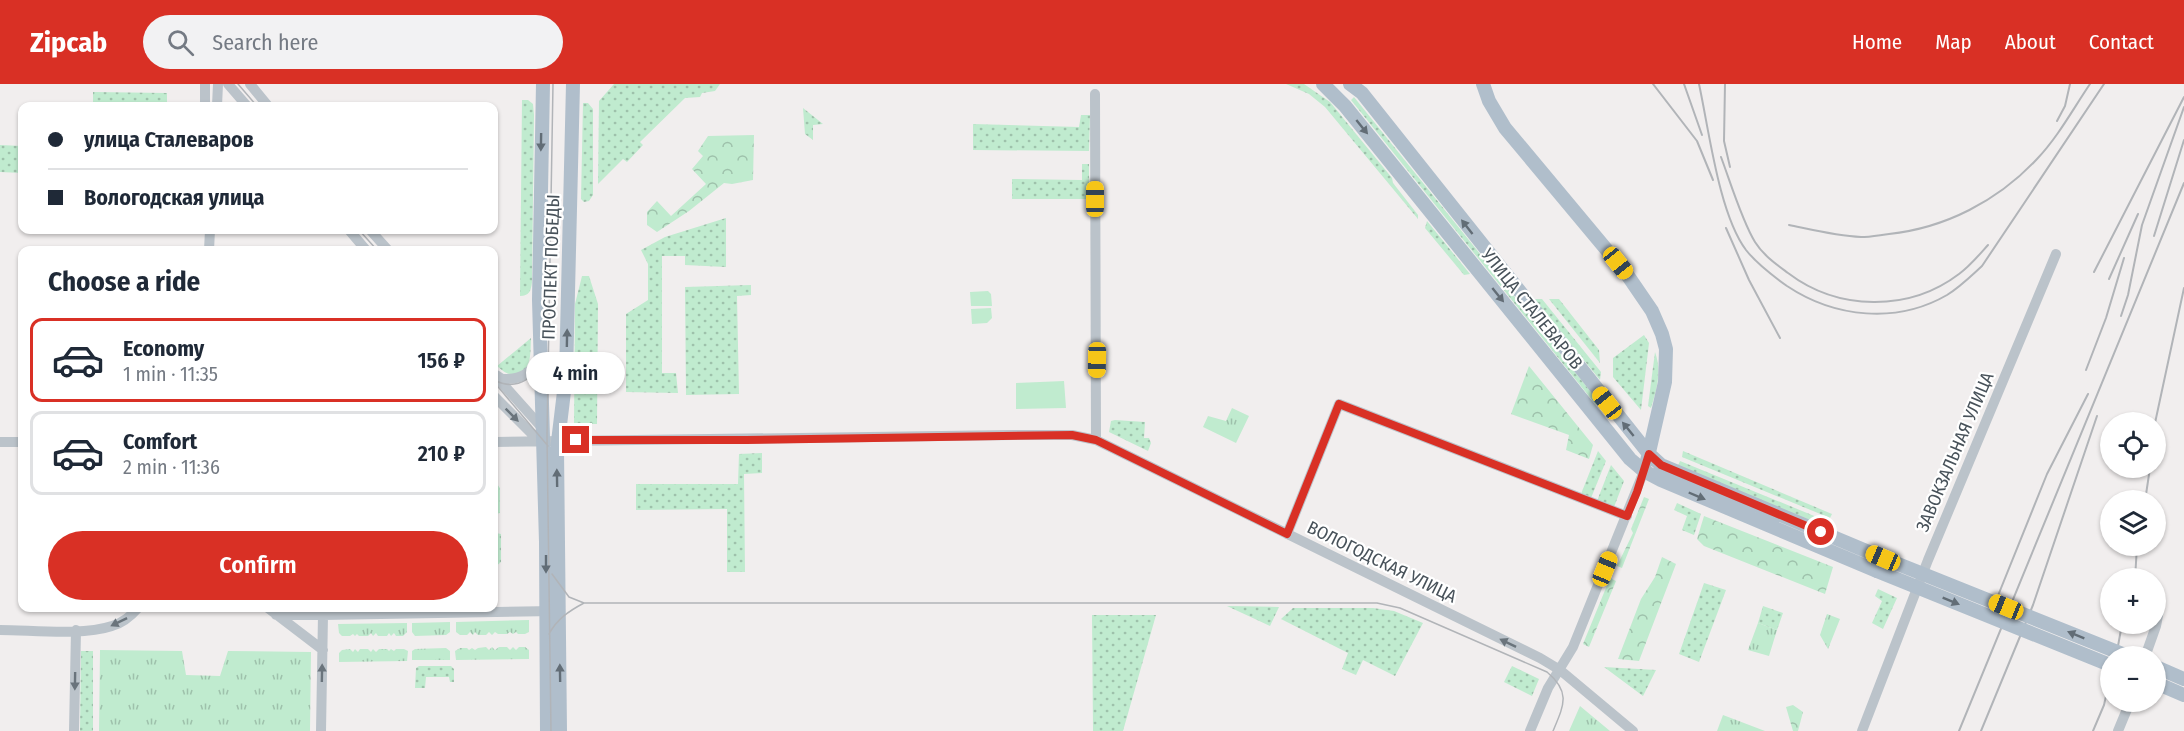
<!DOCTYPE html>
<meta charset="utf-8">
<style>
body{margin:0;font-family:"Fira Sans Condensed",sans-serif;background:#f2f2f3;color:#1f2937;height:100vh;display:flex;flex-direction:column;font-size:22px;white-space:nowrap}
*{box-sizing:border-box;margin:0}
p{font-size:20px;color:#747a83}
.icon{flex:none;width:33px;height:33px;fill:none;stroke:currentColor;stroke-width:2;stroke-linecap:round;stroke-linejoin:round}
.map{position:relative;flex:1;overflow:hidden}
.drawer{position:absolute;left:18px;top:162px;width:480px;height:366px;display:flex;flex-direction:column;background:#fff;border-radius:12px;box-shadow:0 2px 4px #0004}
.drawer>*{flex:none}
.hud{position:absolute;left:18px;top:18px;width:480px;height:132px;border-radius:12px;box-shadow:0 2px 4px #0004;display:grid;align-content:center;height:132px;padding:0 30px;background:#fff}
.controls{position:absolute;left:2100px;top:328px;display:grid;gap:12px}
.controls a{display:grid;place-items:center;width:66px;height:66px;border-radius:50%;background:#fff;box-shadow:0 2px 4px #0004;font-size:30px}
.end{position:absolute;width:27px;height:27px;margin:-14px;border:8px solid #d93025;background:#fff;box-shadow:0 0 0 3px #fff}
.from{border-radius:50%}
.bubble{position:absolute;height:42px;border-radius:21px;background:#fff;box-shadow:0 2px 4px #0004;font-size:20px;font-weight:600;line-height:42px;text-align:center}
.car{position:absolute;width:18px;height:36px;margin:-18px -9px;border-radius:8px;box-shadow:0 0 4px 2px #0007;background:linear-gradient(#f5c518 24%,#345 0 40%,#f5c518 0 76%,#345 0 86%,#f5c518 0)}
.hud b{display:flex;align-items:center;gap:21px;height:57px;font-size:22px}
.hud b+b{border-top:2px solid #e0e1e3}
.hud i{width:15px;height:15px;background:#1f2937}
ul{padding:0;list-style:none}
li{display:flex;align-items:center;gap:18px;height:84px;margin:0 12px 9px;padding:0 18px;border:3px solid #e0e1e3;border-radius:12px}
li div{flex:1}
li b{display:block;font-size:22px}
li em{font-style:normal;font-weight:600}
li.on{border-color:#d93025}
li>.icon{width:54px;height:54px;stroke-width:1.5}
h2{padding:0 30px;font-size:27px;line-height:72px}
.button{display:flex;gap:12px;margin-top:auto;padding:12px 30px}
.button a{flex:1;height:69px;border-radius:36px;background:#d93025;color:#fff;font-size:24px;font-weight:600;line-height:69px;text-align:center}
header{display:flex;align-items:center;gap:36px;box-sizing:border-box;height:84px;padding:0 30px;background:#d93025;color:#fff}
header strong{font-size:28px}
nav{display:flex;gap:33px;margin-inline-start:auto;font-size:21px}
.search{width:420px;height:54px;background:#f2f2f3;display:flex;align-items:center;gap:15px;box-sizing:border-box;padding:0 21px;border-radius:33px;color:#747a83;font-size:22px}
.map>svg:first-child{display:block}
.grass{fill:url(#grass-dots)}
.forest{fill:url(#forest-crowns)}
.park{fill:url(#park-tufts)}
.pitch{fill:#c0ebcf}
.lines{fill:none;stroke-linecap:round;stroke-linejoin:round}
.minor{stroke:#bbc3ca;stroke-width:10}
.major{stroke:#b0becb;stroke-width:14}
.tram{stroke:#b1b4b8;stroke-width:1.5}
.rail{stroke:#b1b4b8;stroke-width:2}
.major-bridge{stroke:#b0becb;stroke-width:14}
.oneway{fill:#626d76}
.oneway2{fill:#6a747c}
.route{stroke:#d93025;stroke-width:8}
.labels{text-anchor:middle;stroke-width:4.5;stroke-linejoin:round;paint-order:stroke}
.street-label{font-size:18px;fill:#48525a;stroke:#fff}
</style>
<header>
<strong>Zipcab</strong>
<div class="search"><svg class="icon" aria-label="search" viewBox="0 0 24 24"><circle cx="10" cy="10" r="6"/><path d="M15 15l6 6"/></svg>Search here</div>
<nav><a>Home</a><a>Map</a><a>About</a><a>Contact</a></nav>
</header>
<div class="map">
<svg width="2184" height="647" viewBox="0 0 2184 647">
<defs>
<pattern id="grass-dots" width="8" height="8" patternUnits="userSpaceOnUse" patternTransform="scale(1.5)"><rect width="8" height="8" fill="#c0ebcf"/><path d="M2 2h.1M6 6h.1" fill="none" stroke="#9ec1ab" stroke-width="1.8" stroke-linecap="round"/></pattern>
<pattern id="forest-crowns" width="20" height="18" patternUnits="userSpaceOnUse" patternTransform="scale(1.5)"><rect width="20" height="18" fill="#c0ebcf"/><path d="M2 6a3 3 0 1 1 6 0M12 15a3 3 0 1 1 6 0" fill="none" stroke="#9ec1ab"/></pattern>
<pattern id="park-tufts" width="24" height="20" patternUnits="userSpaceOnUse" patternTransform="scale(1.5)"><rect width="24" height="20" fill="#c0ebcf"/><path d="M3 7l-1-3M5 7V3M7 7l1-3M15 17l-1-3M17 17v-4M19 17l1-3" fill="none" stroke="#9ec1ab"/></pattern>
</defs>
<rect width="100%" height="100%" fill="#f1eeee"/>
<!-- grass -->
<path class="grass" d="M 614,0 L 720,0 L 715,7 L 702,9 L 700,13 L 685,14 L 640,58 L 643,61 L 627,78 L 623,75 L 598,100 L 599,17 Z
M 1286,0 L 1304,0 L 1330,18 L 1392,94 L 1393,99 L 1418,131 L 1418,135 L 1325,23 L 1309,10 Z
M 93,8 L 167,9 L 167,22 L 93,22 Z
M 1354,13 L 1599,318 L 1599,320 L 1596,321 L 1351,16 Z
M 522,16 L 528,16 L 533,20 L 534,31 L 532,198 C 531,207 529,212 520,212 Z
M 583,19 L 588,19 L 593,25 L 593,111 L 589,117 L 584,118 L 581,115 Z
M 803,24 L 823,40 L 813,41 L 813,56 L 805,50 Z
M 1081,31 L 1090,31 L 1089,67 L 973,66 L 973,40 L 1079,43 Z
M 0,61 L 22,62 L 22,89 L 0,88 Z
M 1082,80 L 1089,80 L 1089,115 L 1012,115 L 1012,95 L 1082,96 Z
M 726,134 L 726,183 L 685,181 L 685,172 L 662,172 L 662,289 L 676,289 L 678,309 L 626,308 L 626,230 L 648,216 L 648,180 L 641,166 L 665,153 Z
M 1427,137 L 1470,190 L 1464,191 L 1425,144 Z
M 582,192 L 589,192 L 598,220 L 597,340 L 574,340 L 575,220 Z
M 751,201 L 751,211 L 737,212 L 739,310 L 686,311 L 685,203 Z
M 1534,215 L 1542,215 L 1601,288 L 1600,296 Z
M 1549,215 L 1559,215 L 1599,266 L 1600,279 Z
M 1644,251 L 1649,259 L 1641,326 L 1613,293 L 1613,274 Z
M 531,254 C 530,268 533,288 514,290 C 507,291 503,287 497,282 Z
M 1655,268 C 1662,287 1657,305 1651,324 L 1648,322 Z
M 1115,336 L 1145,338 L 1144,354 L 1149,354 L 1151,359 L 1148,367 L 1109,348 L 1111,337 Z
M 1598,367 L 1606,377 L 1591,414 L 1581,410 Z
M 1683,367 L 1832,430 L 1830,434 L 1682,373 Z
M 762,369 L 762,389 L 744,390 L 745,488 L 727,488 L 727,425 L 636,426 L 636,400 L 738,400 L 739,370 Z
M 1680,377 L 1829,438 L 1827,444 L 1677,384 Z
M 1611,381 L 1624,397 L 1614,423 L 1597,417 Z
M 494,400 L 497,400 L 500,404 L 500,429 L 496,430 L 496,449 L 501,450 L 501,478 L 494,484 Z
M 1677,419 L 1701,430 L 1694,451 L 1682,446 L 1687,432 L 1674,426 Z
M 1704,499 L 1726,506 L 1699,578 L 1679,570 Z
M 1878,505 L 1897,514 L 1883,545 L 1872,539 L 1882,517 L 1875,512 Z
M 1227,522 L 1279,523 L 1270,542 Z
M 1763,522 L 1783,529 L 1777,546 L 1758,539 Z
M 1293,524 L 1373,524 L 1394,527 L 1423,539 L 1395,592 L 1363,576 L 1356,591 L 1342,585 L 1348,569 L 1281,535 Z
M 1092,531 L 1156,531 L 1123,647 L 1093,647 Z
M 81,567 L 93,567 L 93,647 L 80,647 Z
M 419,582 L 451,582 L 454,585 L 454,598 L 450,598 L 449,593 L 426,593 L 425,604 L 415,604 L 416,584 Z
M 1512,582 L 1539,595 L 1532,612 L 1504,598 Z
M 1604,583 L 1656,586 L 1643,612 Z"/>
<!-- forest -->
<path class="forest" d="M 754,51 L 753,96 L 732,100 L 724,99 L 689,127 L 657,148 L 647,141 L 647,128 L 657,117 L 671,132 L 706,100 L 692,85 L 703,72 L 698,67 L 708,52 Z
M 1529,282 L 1593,361 L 1589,375 L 1566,366 L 1569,351 L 1511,330 Z
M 1644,413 L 1649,415 L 1622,484 L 1617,482 L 1633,449 L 1631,445 Z
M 1704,432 L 1833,483 L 1825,510 L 1704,462 L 1697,455 Z
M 1662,473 L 1676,480 L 1639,577 L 1618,575 L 1641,515 L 1655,493 Z
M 1610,494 L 1616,497 L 1589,563 L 1583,560 Z
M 1793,621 L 1803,628 L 1798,647 L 1793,647 L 1786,623 Z"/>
<!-- park -->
<path class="park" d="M 1232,324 L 1249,332 L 1236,359 L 1203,343 L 1208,332 L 1226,337 Z
M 1827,530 L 1840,535 L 1828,565 L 1820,551 Z
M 529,536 L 529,548 L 525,550 L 518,550 L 516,548 L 513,550 L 510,548 L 507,550 L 498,550 L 495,548 L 492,551 L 489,548 L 486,551 L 478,551 L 475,548 L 473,551 L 470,548 L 467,551 L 460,551 L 456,548 L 456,538 Z
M 450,538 L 450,548 L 446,551 L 415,552 L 412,548 L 412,539 Z
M 407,539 L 407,548 L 403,552 L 396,552 L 394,549 L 391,552 L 389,549 L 387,552 L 378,552 L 376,549 L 373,552 L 371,549 L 368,552 L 359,552 L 357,550 L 355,552 L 353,550 L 350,552 L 342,552 L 339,549 L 338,540 Z
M 1758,539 L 1777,546 L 1769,572 L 1748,566 Z
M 486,563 L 489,566 L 492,563 L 495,566 L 499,563 L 507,563 L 510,566 L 513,563 L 516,566 L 519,563 L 525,563 L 529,566 L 529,575 L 456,576 L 455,567 L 460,564 L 467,564 L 469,566 L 472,564 L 475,566 L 478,564 Z
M 446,564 L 450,567 L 450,576 L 412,576 L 412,567 L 415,565 Z
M 350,565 L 353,568 L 355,565 L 358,568 L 360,565 L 368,565 L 371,568 L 373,565 L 376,568 L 379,565 L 387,565 L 389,567 L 391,565 L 394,567 L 396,565 L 404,565 L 408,567 L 407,577 L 339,578 L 339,569 L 342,566 Z
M 100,566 L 182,567 L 186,591 L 220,592 L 228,567 L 311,568 L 310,647 L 99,647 Z
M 1580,622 L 1610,647 L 1569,647 Z
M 1723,631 L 1765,647 L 1717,647 Z"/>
<!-- pitch -->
<path class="pitch" d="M 988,207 L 991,210 L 992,222 L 971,222 L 970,208 Z
M 991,224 L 992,234 L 987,239 L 972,240 L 971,225 Z
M 1064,297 L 1066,324 L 1016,325 L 1016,299 Z"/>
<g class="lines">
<!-- minor -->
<path class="minor" d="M 228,0 L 247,22
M 250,0 L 268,22
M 1095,10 L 1096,356
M 205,22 L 205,0
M 217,22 L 218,0
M 349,146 L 366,166
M 370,146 L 388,166
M 209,166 L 210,146
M 494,290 L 544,346
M 496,291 L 502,295 C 521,296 532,289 540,272
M 494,312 L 531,349 L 543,358
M 0,358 L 22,358
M 494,358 L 1013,351 L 1072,351 L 1096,356 L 1540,574 L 1560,586 L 1633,647
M 1287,450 L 1339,320 L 1627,432
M 268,524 L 323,566
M 276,531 L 323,531 L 321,647
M 323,531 L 554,527
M 0,546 C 32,546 82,552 112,542 C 123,539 131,532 138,524
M 2145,573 L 2156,542 L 2159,526
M 74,647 L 76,546
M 1530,647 L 1548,604 L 1573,563 L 1644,387
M 1862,647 L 1928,476 L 2056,170
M 2118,647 L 2130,618"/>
<!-- major -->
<path class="major" d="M 543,0 L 539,216 L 546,458 L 547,647
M 1323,0 L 1345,22 L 1630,375 L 1644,387 L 1661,396 L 1877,487
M 1350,0 L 1362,9 L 1649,370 L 1661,381 L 1883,474
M 1483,0 L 1489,17 L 1505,44 L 1626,189 L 1652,227 L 1662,250 L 1666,265 L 1665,298 L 1647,377
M 2156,583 L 2184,595
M 2156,599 L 2184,611
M 560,647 L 557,366 L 566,291 L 573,0"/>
<!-- tram -->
<path class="tram" d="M 238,0 L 257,22
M 359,146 L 377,166
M 494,296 C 519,309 537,291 548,269
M 494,298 L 548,362
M 552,490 L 569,513 L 584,519 L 1377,519 L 1400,524 L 1547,588 C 1571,608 1564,621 1553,647
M 549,550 C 557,535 569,527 584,519
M 551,647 L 547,352 L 553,0"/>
<!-- rail -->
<path class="rail" d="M 1653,0 L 1697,57 L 1713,96
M 1684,0 L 1702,51
M 1699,0 C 1709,46 1719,130 1746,166 C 1757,180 1773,192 1787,202 C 1835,234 1897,240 1947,211 C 1960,203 1971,192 1982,182 L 2104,0
M 1725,0 L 1724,57 L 1730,83
M 2057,37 L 2065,22 L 2070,0
M 1721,73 C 1730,97 1742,137 1755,158 C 1763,171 1776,180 1788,189 C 1838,227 1909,228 1959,190 C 1970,182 1979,171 1988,161
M 1789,141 C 1813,146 1837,152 1861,153 C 1870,153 1880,151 1889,150 C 1945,144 1998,117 2037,75 C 2058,53 2073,25 2090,0
M 1726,144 L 1749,196 L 1780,254
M 2154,152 L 2184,56
M 2094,188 L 2184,13
M 2109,195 L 2138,130
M 2121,232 L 2128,211 L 2142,141 L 2184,23
M 2086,286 L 2106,234 L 2124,174
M 2155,339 L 2184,204
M 2145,417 L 2150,384
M 2135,495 L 2137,462
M 1991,529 L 2047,390 L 2088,310
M 2116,573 L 2122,540
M 1959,647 L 2184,99
M 1981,647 L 2033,521 L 2097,332
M 2093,647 L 2104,621 L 2110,594"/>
<!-- major-bridge -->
<path class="major-bridge" d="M 1883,474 L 2130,573
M 1877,487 L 2110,581"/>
</g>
<!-- one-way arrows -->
<defs><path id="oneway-solid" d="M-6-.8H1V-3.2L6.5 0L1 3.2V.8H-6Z" transform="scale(1.5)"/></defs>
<g class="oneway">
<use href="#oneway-solid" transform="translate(1362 43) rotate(51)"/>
<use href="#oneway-solid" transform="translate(541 58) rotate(91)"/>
<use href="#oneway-solid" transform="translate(1467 143) rotate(-128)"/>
<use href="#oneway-solid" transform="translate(1498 211) rotate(51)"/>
<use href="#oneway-solid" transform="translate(567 254) rotate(-89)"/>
<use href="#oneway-solid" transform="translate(1628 345) rotate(-129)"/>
<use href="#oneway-solid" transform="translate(557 394) rotate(-91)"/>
<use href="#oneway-solid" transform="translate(1697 412) rotate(23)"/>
<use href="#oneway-solid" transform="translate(546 480) rotate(90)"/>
<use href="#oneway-solid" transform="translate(1951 517) rotate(22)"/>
<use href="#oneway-solid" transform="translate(2076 551) rotate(-158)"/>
<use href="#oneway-solid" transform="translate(560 589) rotate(-91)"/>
</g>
<g class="oneway2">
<use href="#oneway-solid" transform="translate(512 331) rotate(45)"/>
<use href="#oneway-solid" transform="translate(119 538) rotate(154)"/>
<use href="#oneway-solid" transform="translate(1508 559) rotate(-154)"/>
<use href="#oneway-solid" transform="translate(322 589) rotate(-89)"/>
<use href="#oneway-solid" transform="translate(75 597) rotate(91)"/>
</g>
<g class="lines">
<!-- route -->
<path class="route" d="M 576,356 L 746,356 L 1072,351 L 1096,356 L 1287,450 L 1339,320 L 1627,432 L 1637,408 L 1649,370 L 1661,381 L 1821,448"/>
</g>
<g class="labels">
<!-- street labels -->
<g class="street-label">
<text transform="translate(551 183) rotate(-88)" y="6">ПРОСПЕКТ ПОБЕДЫ</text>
<text transform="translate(1532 225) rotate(51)" y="6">УЛИЦА СТАЛЕВАРОВ</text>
<text transform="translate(1955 368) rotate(-67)" y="6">ЗАВОКЗАЛЬНАЯ УЛИЦА</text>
<text transform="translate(1382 478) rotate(26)" y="6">ВОЛОГОДСКАЯ УЛИЦА</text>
</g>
</g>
</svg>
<div class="controls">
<a><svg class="icon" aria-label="locate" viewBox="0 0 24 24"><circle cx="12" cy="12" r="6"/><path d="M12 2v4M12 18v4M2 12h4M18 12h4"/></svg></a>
<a><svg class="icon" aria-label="layers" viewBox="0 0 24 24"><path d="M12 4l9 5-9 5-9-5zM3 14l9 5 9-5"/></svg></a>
<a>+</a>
<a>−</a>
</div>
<i class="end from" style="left:1821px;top:448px"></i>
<i class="end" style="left:576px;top:356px"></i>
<div class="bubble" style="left:526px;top:268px;width:99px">4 min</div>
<i class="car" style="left:1095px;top:115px;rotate:0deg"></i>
<i class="car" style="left:1618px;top:179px;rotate:141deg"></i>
<i class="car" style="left:1097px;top:276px;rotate:181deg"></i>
<i class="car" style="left:1607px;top:319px;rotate:322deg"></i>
<i class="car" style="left:1883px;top:474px;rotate:293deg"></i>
<i class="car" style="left:1605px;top:485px;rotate:22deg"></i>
<i class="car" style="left:2006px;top:523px;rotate:292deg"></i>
<div class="hud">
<b><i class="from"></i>улица Сталеваров</b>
<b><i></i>Вологодская улица</b>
</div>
<section class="drawer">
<h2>Choose a ride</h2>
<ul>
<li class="on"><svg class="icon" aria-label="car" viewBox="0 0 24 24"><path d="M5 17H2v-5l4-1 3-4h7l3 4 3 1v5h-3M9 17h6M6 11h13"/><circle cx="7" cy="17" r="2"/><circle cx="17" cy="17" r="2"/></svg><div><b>Economy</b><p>1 min · 11:35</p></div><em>156 ₽</em></li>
<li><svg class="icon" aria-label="car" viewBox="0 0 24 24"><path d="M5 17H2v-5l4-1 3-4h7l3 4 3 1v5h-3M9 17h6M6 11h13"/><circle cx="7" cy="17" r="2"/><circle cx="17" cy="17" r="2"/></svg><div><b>Comfort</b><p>2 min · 11:36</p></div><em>210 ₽</em></li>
</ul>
<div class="button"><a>Confirm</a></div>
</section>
</div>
